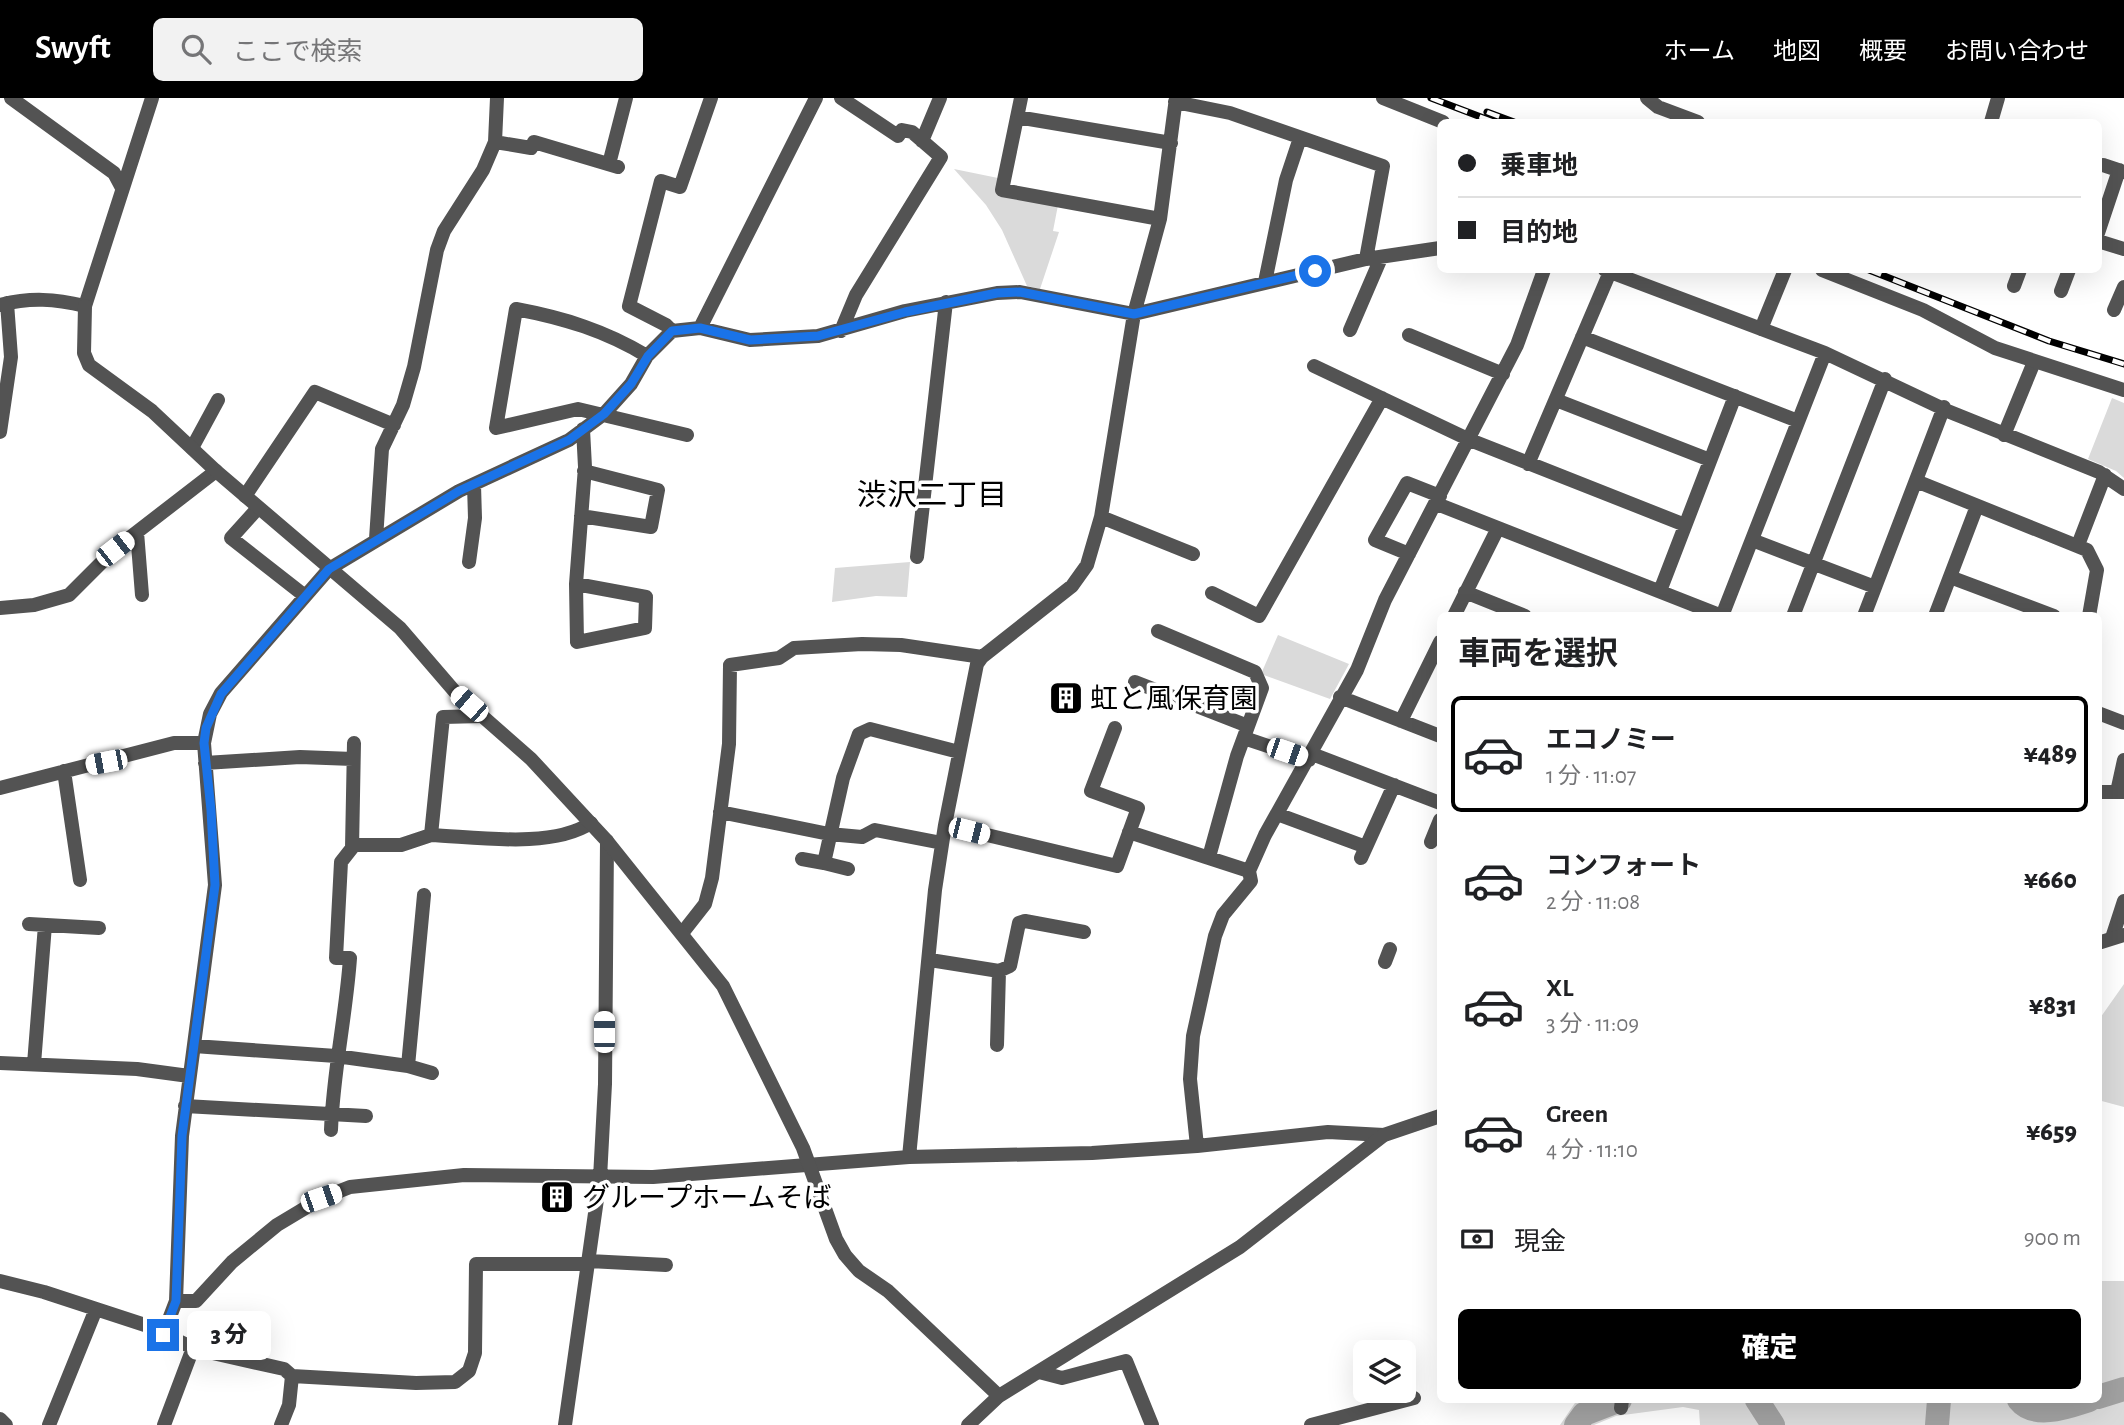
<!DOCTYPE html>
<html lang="ja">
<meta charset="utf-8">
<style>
body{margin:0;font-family:"Alegreya Sans","Noto Sans JP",sans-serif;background:#f2f2f2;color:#202124;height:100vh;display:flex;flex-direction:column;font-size:26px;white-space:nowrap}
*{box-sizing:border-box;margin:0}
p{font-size:23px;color:#757577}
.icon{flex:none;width:38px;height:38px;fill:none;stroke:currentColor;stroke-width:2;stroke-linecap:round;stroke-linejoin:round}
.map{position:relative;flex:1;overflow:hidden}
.sheet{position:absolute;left:1437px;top:514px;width:665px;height:791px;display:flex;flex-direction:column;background:#fff;border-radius:10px;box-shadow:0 7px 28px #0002}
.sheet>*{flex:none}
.hud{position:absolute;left:1437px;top:21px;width:665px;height:154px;border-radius:10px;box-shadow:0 7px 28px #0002;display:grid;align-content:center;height:154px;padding:0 21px;background:#fff}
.tools{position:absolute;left:1353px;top:1242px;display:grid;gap:14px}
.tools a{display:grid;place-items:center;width:63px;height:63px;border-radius:10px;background:#fff;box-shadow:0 7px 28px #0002;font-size:35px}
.end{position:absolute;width:32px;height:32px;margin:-16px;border:9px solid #1a73e8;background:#fff;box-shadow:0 0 0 4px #fff}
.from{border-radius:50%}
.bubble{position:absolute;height:49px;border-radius:10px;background:#fff;box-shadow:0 7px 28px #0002;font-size:23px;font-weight:800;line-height:49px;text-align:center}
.car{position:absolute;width:21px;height:42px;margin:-21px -10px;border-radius:9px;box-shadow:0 0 5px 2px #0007;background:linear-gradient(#fff 24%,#345 0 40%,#fff 0 76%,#345 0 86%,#fff 0)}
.hud b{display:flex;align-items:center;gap:24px;height:66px;font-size:26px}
.hud b+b{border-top:2px solid #e0e0e0}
.hud i{width:18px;height:18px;background:#202124}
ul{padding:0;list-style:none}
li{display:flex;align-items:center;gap:21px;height:116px;margin:0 14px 10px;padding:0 7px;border:4px solid transparent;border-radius:10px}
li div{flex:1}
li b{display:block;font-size:26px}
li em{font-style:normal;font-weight:800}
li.on{border-color:#000}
li>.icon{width:63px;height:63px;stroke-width:1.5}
h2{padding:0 21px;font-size:32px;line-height:84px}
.pay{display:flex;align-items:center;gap:18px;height:77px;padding:0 21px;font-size:26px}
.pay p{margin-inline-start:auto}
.cta{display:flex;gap:14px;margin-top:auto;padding:14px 21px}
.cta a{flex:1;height:80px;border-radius:10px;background:#000;color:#fff;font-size:28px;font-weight:800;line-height:80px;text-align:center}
header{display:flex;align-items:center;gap:42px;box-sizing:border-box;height:98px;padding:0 35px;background:#000;color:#fff}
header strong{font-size:33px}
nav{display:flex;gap:38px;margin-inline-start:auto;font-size:24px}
.search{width:490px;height:63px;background:#f2f2f2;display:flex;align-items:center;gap:18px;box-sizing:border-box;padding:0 24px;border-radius:10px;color:#757577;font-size:26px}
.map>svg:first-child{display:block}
.green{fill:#dadada}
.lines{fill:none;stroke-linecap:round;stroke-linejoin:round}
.river{stroke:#a1a1a1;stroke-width:24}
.minor{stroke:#535353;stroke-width:14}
.tertiary{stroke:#535353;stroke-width:14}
.rail-casing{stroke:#000;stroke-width:7}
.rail{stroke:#fff;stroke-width:4.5;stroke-dasharray:13;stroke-linecap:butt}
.route{stroke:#1a73e8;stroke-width:9}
.labels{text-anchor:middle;stroke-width:7;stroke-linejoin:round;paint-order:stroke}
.poi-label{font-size:28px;fill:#000;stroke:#fff;text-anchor:start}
.neighbourhood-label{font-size:30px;fill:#000;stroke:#fff}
</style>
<header>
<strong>Swyft</strong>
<div class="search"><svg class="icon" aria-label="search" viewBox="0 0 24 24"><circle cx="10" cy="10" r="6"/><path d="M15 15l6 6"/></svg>ここで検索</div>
<nav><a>ホーム</a><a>地図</a><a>概要</a><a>お問い合わせ</a></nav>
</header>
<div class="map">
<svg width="2124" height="1327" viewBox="0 0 2124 1327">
<rect width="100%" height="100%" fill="#fff"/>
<!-- green -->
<path class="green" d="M 954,71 L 998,80 L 996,95 L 1058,107 L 1053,133 L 1059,134 L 1040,191 L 1027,188 L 1002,132 L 986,107 Z
M 2112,300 L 2124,305 L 2124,380 L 2116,373 L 2088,361 Z
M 910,464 L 907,499 L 876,498 L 832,504 L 835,470 Z
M 1278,537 L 1349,566 L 1330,601 L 1261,576 Z
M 2124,886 L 2124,1009 L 2098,1002 L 2098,923 Z
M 2098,1183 L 2124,1183 L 2124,1327 L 1700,1327 L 1699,1312 L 1683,1309 L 1616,1318 L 1594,1327 L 1560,1327 L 1577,1302 L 2098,1302 Z"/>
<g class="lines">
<!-- river -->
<path class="river" d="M 2098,1299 L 2124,1291
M 1757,1302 L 1773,1327
M 2019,1302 C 2035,1322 2070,1308 2089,1302
M 1576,1327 L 1584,1316 L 1620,1302
M 1937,1327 L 1939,1302"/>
<!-- minor -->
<path class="minor" d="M 11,0 L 114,75 L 122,90
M 1021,0 L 1002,92 L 1160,121
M 1647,0 L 1658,9 L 1698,24
M 1175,4 L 1230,15 L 1383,68 L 1366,161
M 1017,19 L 1171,45
M 1991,24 L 1998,0
M 922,43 L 940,0
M 495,44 L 531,50 L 534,44 L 618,69
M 609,66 L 626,0
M 2103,67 L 2124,74
M 2098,135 L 2119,72
M 2098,143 L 2124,151
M 1605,172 L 1825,255 L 1950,314 L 2099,374 L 2124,391
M 1265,184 L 1286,82 L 1300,40
M 2014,188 L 2020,172
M 2061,193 L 2069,172
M 0,207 C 31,199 55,201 85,208 L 152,0
M 2114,212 L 2124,189
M 700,230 L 816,0
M 1761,231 L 1785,172
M 1350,232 L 1381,160
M 672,233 L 666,227 L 629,208 L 661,83 L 680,89 L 711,0
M 841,233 L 856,197 L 941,59 L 912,34 L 902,32 L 898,38 L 841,0
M 1409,237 L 1503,276
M 1582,239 L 1798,323
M 647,258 C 606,233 564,220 516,211 L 496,330 L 578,311 L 687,337
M 1314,268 L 1470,342 L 1685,427
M 1556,302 L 1710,362
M 0,334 L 11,259 L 7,205
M 2004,337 L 2034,264
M 192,350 L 218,302
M 1528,366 L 1610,174
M 1916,383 L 2087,452 L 2097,472 L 2089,518
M 245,398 L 315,294 L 394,327
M 1437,406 L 1722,518
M 258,410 L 231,440 L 305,498
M 581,418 L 651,429 L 658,392 L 584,373
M 1101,419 L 1193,456
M 137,434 L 142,497
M 376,441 L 382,351 L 403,307 L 414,269 L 437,152 L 444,133 L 483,72 L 495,44 L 497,0
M 1752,442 L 1875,489
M 2078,447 L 2105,377
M 1409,456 L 1375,442 L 1407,385 L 1440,398
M 917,459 L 946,204
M 469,464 L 475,420 L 474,387
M 1950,479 L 2054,518
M 576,486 L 646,499 L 645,530 L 577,544 Z
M 576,486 L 585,369 L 583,331
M 1660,493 L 1735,298
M 1465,494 L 1525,518
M 1212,495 L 1259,518 L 1382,300
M 0,510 L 34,507 L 69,497 L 115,451 L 216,373
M 1454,518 L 1498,430
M 1722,518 L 1825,255
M 1793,518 L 1885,281
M 1864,518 L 1944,309
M 1935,518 L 1977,408
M 1158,533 L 1255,574 L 1262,590 L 1237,658 L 1209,759
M 1135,584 L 1248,628
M 1340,599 L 1440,638
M 2098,615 L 2124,625
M 1401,623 L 1440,544
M 1244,640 L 1309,662
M 1312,656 L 1440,705
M 205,665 L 300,659 L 353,661
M 64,673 L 80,782
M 0,690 L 174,645 L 204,645
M 2098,694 L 2124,694
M 2117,694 L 2124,662
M 720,714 L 829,736 L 862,739 L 875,732 L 942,745
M 1277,716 L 1366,749
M 945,727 L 1117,768 L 1138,710 L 1091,693 L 1115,630
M 1129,734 L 1249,773
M 431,737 C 477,739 551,751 591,725
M 1431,744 L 1440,722
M 352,747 L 401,747 L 431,737 L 443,619 L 482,618
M 1361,760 L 1394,687
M 802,761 L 824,765
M 848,771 L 824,765 L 843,680 L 859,636 L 870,631 L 959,654
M 29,826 L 99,830
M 683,834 L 705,806 L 712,780 L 729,646 L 730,567 L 779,560 L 794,550 L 862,546 L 901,547 L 982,559
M 2112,840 L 2124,803
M 930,862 L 999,873 L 997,947
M 1385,864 L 1390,851
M 999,873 L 1010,868 L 1019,825 L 1025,823 L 1084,834
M 194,948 L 336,958 L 408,968 L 424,797
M 0,965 L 137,971 L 189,978
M 34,966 L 45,827
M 408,968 L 432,975
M 185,1008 L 366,1018
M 331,1032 C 333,974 346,918 350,860 L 336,860 L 341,764 L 352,750 L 354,645
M 1197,1048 L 1190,981 L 1193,938 L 1215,838 L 1223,817 L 1251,783 L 1249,773 L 1265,737 L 1357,572 L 1385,502 L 1517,247 L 1544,172
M 909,1059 L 935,792 L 945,727 L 977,566 L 982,559 L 1072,488 L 1087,467 L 1101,419 L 1134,216 L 1160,121 L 1176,0
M 589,1163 L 666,1167
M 0,1183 L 44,1194 L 148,1228 L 195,1251 L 284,1271 L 292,1278 L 416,1285 L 455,1284 L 469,1273 L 475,1255 L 476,1166 L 588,1166
M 176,1203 L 196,1203 L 232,1164 L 277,1127 L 322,1100 L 350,1089 L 464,1077 L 653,1079 L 909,1059 L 1092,1055 L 1197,1048 L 1328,1034 L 1384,1037
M 163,1237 L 176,1203 L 182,1038 L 215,787 L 204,645 L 210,616 L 221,595 L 329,471 L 459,393 L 569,342 L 604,316 L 631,286 L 647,258 L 672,233 L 700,230 L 750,242 L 818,238 L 905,213 L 997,195 L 1020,194 L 1134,216 L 1366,161 L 1440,150
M 1039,1274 L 1062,1280 L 1126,1263 L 1152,1327
M 1621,1310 L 1622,1302
M 0,1321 L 6,1327
M 49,1327 L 96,1211
M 164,1327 L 193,1250
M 281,1327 L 289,1307 L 292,1278
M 565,1327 L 600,1080 L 605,986 L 607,743
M 1311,1327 L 1414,1300"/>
<!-- tertiary -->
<path class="tertiary" d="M 1383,0 L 1443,24
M 1822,172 L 1923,212 L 1995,250 L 2124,292
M 85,208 L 84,255 L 89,267 L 152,313 L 216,373 L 400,530 L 456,595 L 531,661 L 607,743 L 723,888 L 803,1050 L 836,1141 L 845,1157 L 859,1173 L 888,1193 L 999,1298
M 2098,845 L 2124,837
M 968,1327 L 999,1298 L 1240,1149 L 1384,1037 L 1440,1018"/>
<!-- rail casing -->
<g class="rail-casing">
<path id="rail" d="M 1431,0 L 1494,24
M 1487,14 L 1514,24
M 1869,172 L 2049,243 L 2124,266"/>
</g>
<!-- rail -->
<use href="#rail" class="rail"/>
</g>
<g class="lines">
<!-- route -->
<path class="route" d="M 163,1237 L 176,1203 L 182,1038 L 215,787 L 211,712 L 204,645 L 206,630 L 221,596 L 329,471 L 459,393 L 569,342 L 604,316 L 631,286 L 648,258 L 672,233 L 700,230 L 750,242 L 818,238 L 905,214 L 997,195 L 1020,194 L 1134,216 L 1315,173"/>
</g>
<!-- icons -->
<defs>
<g id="building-square" transform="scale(1.75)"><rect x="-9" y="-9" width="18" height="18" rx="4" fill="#000" stroke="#fff"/><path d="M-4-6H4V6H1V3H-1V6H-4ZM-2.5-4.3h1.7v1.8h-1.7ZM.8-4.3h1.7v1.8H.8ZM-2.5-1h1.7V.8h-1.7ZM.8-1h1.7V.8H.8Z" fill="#fff"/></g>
</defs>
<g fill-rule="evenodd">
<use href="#building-square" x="1066" y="600"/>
<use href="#building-square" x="557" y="1099"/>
</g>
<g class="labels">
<!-- poi labels -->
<g class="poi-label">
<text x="1090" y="610">虹と風保育園</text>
<text x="582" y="1109">グループホームそば</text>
</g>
<!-- neighbourhood labels -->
<g class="neighbourhood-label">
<text x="932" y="407">渋沢二丁目</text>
</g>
</g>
</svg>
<div class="tools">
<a><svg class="icon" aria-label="layers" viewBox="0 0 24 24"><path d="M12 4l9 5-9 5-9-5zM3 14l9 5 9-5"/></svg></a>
</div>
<i class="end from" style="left:1315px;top:173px"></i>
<i class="end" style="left:163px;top:1237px"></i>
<div class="bubble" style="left:187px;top:1213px;width:84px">3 分</div>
<i class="car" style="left:115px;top:451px;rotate:52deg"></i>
<i class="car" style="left:469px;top:606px;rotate:311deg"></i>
<i class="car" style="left:1287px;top:654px;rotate:109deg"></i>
<i class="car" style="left:106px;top:664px;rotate:259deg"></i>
<i class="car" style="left:969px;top:733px;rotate:104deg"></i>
<i class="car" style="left:604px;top:934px;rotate:0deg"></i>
<i class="car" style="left:321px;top:1100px;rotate:71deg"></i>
<div class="hud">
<b><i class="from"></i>乗車地</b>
<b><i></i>目的地</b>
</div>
<section class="sheet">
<h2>車両を選択</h2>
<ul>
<li class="on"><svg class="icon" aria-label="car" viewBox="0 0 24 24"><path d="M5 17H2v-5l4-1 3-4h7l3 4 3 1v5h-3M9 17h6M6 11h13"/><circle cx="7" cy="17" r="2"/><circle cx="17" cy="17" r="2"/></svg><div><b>エコノミー</b><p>1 分 · 11:07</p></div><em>¥489</em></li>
<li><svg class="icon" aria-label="car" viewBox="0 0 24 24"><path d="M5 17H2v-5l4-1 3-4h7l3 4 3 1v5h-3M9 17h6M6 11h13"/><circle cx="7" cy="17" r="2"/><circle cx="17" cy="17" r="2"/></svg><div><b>コンフォート</b><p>2 分 · 11:08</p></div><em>¥660</em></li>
<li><svg class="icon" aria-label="car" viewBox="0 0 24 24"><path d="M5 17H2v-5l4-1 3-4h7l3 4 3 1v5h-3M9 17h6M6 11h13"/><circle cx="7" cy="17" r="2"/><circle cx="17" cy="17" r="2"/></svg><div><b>XL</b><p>3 分 · 11:09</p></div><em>¥831</em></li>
<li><svg class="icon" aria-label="car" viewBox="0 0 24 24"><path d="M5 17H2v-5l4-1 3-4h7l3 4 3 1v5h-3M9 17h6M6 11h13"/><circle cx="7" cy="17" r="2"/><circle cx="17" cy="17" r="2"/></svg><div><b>Green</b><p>4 分 · 11:10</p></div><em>¥659</em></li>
</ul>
<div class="pay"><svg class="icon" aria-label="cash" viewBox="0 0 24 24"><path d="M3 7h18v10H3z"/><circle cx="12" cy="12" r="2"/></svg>現金<p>900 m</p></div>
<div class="cta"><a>確定</a></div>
</section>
</div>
